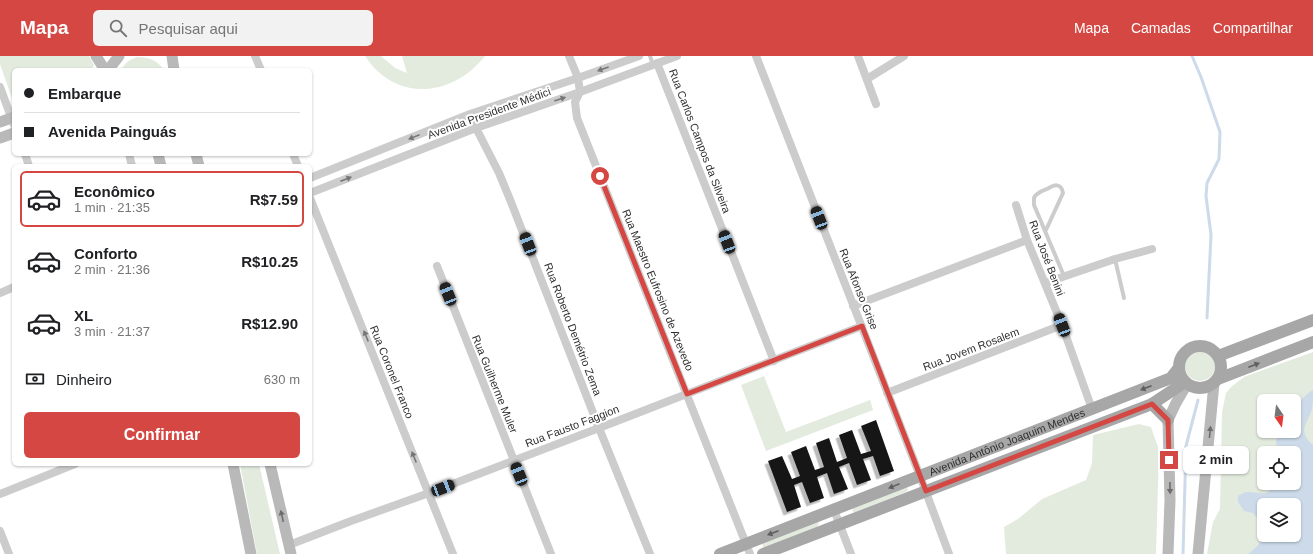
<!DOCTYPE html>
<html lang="pt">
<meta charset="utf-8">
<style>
body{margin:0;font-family:Helvetica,sans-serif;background:#f2f2f2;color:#202124;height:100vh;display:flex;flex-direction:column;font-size:15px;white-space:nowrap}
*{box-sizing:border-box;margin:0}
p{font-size:13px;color:#757577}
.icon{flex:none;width:22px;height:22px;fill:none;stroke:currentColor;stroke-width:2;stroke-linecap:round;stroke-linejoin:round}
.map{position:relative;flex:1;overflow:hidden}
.details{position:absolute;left:12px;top:108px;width:300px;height:302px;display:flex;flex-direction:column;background:#fff;border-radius:6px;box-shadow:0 1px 3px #0004}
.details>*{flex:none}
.banner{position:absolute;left:12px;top:12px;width:300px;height:88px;border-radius:6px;box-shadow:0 1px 3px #0004;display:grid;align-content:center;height:88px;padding:0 12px;background:#fff}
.needle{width:26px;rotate:166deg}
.controls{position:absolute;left:1257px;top:338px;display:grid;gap:8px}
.controls a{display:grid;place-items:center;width:44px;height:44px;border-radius:6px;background:#fff;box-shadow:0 1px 3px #0004;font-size:20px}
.end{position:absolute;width:18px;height:18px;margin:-9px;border:5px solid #d54742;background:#fff;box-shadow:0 0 0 2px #fff}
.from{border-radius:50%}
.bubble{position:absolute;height:28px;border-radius:6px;background:#fff;box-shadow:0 1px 3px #0004;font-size:13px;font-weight:600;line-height:28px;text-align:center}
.car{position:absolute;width:12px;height:24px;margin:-12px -6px;border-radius:5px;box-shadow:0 0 3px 1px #0007;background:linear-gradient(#222 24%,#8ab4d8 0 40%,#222 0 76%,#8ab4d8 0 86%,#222 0)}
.banner b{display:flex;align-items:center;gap:14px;height:38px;font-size:15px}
.banner b+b{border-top:1px solid #e0e0e0}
.banner i{width:10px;height:10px;background:#202124}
ul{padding:7px 0 0;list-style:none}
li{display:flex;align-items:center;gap:12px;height:56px;margin:0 8px 6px;padding:0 4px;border:2px solid transparent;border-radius:6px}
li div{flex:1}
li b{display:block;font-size:15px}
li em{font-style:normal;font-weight:600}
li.selected{border-color:#d54742}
li>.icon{width:36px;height:36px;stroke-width:1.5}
.pay{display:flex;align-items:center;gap:10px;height:44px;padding:0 12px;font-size:15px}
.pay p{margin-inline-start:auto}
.primary-button{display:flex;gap:8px;margin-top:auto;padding:8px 12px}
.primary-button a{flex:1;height:46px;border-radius:6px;background:#d54742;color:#fff;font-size:16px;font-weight:600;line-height:46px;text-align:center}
header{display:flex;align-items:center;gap:24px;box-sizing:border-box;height:56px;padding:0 20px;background:#d54742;color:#fff}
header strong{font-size:19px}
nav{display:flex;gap:22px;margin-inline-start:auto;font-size:14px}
.search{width:280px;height:36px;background:#f2f2f2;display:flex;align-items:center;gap:10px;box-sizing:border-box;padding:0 14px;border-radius:6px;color:#757577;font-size:15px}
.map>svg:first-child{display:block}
.green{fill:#e3ebde;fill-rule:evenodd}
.water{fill:#ccdae9;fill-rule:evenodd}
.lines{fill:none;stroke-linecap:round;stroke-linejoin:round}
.stream{stroke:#ccdae9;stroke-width:3}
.building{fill:#161616;filter:url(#shadow)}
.lane{stroke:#ccc;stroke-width:4}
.street{stroke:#ccc;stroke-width:8}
.secondary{stroke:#b9b9b9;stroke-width:11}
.primary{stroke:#a7a7a7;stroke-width:12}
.oneway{fill:#767676}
.oneway2{fill:#5f5f5f}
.oneway3{fill:#6d6d6d}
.route{stroke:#d54742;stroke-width:5}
.labels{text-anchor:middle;stroke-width:4;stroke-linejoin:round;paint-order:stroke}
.street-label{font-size:11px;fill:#2f2f2f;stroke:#fff}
</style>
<header>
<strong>Mapa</strong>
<div class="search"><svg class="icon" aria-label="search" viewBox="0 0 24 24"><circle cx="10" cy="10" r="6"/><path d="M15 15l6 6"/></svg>Pesquisar aqui</div>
<nav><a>Mapa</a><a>Camadas</a><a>Compartilhar</a></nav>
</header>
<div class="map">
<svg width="1313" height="498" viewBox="0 0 1313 498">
<defs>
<filter id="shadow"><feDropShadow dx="-3.5" dy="3.5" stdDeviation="0" flood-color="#0004"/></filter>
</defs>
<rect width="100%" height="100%" fill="#fff"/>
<!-- green -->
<path class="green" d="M 0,0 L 89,0 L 94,9 L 91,14 L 14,14 L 14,48 L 0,8 Z
M 365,0 L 381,0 L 395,12 L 407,17 L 402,0 L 485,0 C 452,42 395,46 365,0 Z
M 137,1 C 149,1 157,4 164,14 L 121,14 C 125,7 129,4 137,1 Z
M1185 310a15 15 0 1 1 30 0a15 15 0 1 1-30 0Z
M 1313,296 L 1313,498 L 1207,498 L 1213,466 L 1220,453 L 1222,356 L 1226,337 L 1231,331 L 1244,321 ZM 1264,345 L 1294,345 L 1294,375 L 1264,375 ZM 1264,397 L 1294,397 L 1294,427 L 1264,427 ZM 1264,449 L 1294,449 L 1294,479 L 1264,479 Z
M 764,320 L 786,376 L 870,344 L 873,354 L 766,395 L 741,329 Z
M 1139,368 L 1151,371 L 1159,394 L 1156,498 L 1006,498 L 1004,471 L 1018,463 L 1042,443 L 1086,424 L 1092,407 L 1093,379 Z
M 240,408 L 259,408 L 280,498 L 257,498 Z
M 907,431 L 908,434 L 906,436 L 855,456 L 853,456 L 852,451 Z
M 818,466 L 819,468 L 817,471 L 766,491 L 763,491 L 762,487 Z"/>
<!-- water -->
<path class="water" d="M 1313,334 C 1313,340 1313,347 1312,353 C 1307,369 1297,375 1313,389 L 1313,498 L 1248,498 L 1252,495 L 1259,488 L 1263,479 L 1259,464 L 1253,457 L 1244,455 L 1238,446 L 1238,440 C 1240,439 1244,436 1247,436 C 1259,435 1267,444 1274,427 L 1294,427 L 1294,397 L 1277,397 L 1276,384 L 1281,375 L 1294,375 C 1294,362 1292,351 1303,342 C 1306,339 1309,336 1313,334 ZM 1264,449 L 1294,449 L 1294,479 L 1264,479 Z"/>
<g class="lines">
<!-- stream -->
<path class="stream" d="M 1192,0 L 1201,21 L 1220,76 L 1219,103 L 1207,127 L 1206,140 L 1211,179 L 1207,262
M 1183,498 L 1186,390 L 1198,344"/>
</g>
<!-- building -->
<path class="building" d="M 876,364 L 894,415 L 880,420 L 873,400 L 863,403 L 871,424 L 857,429 L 849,407 L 839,411 L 848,433 L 834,438 L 827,417 L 817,421 L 824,442 L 810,447 L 802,426 L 794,429 L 801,451 L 787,456 L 768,405 L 782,400 L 792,423 L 800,420 L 791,396 L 806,390 L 815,414 L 824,411 L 816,387 L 829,382 L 837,406 L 847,402 L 839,379 L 852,374 L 861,398 L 871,395 L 861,370 Z"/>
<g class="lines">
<!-- lane -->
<path class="lane" d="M 650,0 L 653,9
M 1046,174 L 1063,137 C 1061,126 1054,129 1047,133 C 1042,135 1036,137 1034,142 C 1034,143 1034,148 1034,149 L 1064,220
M 1115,203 L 1124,242"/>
<!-- street -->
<path class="street" d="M 255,0 L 261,14
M 569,0 L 578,22 L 580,36 L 575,46 L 577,62 L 750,498
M 756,0 L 920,420 L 949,498
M 858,0 L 876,48
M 657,7 L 774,305
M 867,23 L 904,0
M 0,31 L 14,69
M 470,58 L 476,72 L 499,117 L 511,146 L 599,372 L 650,498
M 25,98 L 29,110
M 129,98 L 132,110
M 293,98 L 298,110
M 310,122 L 470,58 L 578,22 L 639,0
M 310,137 L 476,72 L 580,36 L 677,0
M 310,142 L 453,498
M 1016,149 L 1027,184 L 1062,269 L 1092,353
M 437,210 L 551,498
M 1045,227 L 1115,203 L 1152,193
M 0,237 L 14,231
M 853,250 L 1027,184
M 887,337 L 1062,269
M 0,438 L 75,408
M 834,454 L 851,498
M 0,475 L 9,498
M 289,489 L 351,465 L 429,437 L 599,372 L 862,270"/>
<!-- secondary -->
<path class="secondary" d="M 96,0 L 105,14
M 172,0 L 174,14
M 110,14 L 112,9 L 119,0
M 0,66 L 14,61
M 0,82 L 14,77
M 158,98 L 161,110
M 196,98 L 199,110
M 233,408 L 251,498
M 270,408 L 291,498
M 1168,498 L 1170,444 L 1168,364 L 1176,347 L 1187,328
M 1198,498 L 1214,327"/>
<!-- primary -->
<g class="primary">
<circle cx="1200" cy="311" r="21"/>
<path d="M 1218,300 L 1313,264"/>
<path d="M 1218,323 L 1313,286"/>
<path d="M 1152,348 L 1168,364"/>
<path id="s1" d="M 720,498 L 1171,322 L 1178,313"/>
<path d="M 763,498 L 1152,348 L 1185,326"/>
</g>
</g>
<!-- one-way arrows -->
<defs><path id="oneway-solid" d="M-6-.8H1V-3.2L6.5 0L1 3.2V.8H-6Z"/></defs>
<g class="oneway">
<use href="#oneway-solid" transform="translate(603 13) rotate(160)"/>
<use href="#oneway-solid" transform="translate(560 43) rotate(-19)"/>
<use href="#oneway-solid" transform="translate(414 81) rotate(158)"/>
<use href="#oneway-solid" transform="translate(346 123) rotate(-21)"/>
<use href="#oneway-solid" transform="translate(366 280) rotate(-112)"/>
<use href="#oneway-solid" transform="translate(414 401) rotate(-112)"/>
</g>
<g class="oneway2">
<use href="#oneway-solid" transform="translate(1254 309) rotate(-21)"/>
<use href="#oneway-solid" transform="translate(1146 332) rotate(159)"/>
<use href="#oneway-solid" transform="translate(894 430) rotate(158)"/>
<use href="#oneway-solid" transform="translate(773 477) rotate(159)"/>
</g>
<g class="oneway3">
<use href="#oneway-solid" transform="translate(1210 376) rotate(-84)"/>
<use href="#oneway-solid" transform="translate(1170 432) rotate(89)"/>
<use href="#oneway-solid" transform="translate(282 460) rotate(-103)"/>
</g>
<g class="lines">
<!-- route -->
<path class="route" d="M 600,120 L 687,338 L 862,270 L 926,435 L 1152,348 L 1168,364 L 1169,404"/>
</g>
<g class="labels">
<!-- street labels -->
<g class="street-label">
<text transform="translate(489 57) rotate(-20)" y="4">Avenida Presidente Médici</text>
<text transform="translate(700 85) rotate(69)" y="4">Rua Carlos Campos da Silveira</text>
<text transform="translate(1047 202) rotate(69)" y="4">Rua José Benini</text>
<text transform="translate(859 233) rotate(68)" y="4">Rua Afonso Grise</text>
<text transform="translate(658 234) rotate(68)" y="4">Rua Maestro Eufrosino de Azevedo</text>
<text transform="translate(573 273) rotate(69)" y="4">Rua Roberto Demétrio Zema</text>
<text transform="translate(971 293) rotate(-21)" y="4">Rua Jovem Rosalem</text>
<text transform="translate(392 316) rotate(68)" y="4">Rua Coronel Franco</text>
<text transform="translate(495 328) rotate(68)" y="4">Rua Guilherme Muler</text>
<text transform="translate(572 370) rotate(-21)" y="4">Rua Fausto Faggion</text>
<text dy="4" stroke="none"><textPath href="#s1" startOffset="308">Avenida Antônio Joaquim Mendes</textPath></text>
</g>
</g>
</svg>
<div class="controls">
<a><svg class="needle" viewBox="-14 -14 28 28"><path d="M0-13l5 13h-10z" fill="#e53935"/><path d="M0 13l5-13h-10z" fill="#757577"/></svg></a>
<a><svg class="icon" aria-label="locate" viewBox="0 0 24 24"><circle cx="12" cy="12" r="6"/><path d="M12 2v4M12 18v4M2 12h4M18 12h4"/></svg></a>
<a><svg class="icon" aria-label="layers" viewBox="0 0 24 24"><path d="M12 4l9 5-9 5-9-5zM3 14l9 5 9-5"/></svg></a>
</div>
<i class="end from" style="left:600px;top:120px"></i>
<i class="end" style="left:1169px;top:404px"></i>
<div class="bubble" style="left:1183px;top:390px;width:66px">2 min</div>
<i class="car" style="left:819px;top:162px;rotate:339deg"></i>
<i class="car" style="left:727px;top:186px;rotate:339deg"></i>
<i class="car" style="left:528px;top:188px;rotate:339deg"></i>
<i class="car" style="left:448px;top:238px;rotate:338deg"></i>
<i class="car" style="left:1062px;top:269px;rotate:339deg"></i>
<i class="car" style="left:519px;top:418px;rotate:338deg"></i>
<i class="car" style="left:443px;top:432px;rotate:69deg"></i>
<div class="banner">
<b><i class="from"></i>Embarque</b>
<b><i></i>Avenida Painguás</b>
</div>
<section class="details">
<ul>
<li class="selected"><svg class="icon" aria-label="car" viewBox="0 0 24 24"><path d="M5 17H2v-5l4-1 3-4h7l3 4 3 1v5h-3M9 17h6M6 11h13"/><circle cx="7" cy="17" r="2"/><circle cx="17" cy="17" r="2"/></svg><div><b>Econômico</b><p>1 min · 21:35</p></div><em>R$7.59</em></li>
<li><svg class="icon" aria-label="car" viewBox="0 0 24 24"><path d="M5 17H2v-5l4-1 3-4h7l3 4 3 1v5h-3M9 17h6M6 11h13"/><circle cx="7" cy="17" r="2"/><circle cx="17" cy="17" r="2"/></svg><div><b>Conforto</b><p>2 min · 21:36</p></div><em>R$10.25</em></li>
<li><svg class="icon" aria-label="car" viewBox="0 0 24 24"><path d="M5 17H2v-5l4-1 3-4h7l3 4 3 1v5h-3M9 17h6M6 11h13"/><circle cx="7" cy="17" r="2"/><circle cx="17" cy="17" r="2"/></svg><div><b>XL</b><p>3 min · 21:37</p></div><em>R$12.90</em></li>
</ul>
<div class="pay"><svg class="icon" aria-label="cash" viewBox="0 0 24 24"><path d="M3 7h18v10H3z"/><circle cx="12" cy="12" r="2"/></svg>Dinheiro<p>630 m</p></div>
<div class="primary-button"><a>Confirmar</a></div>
</section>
</div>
